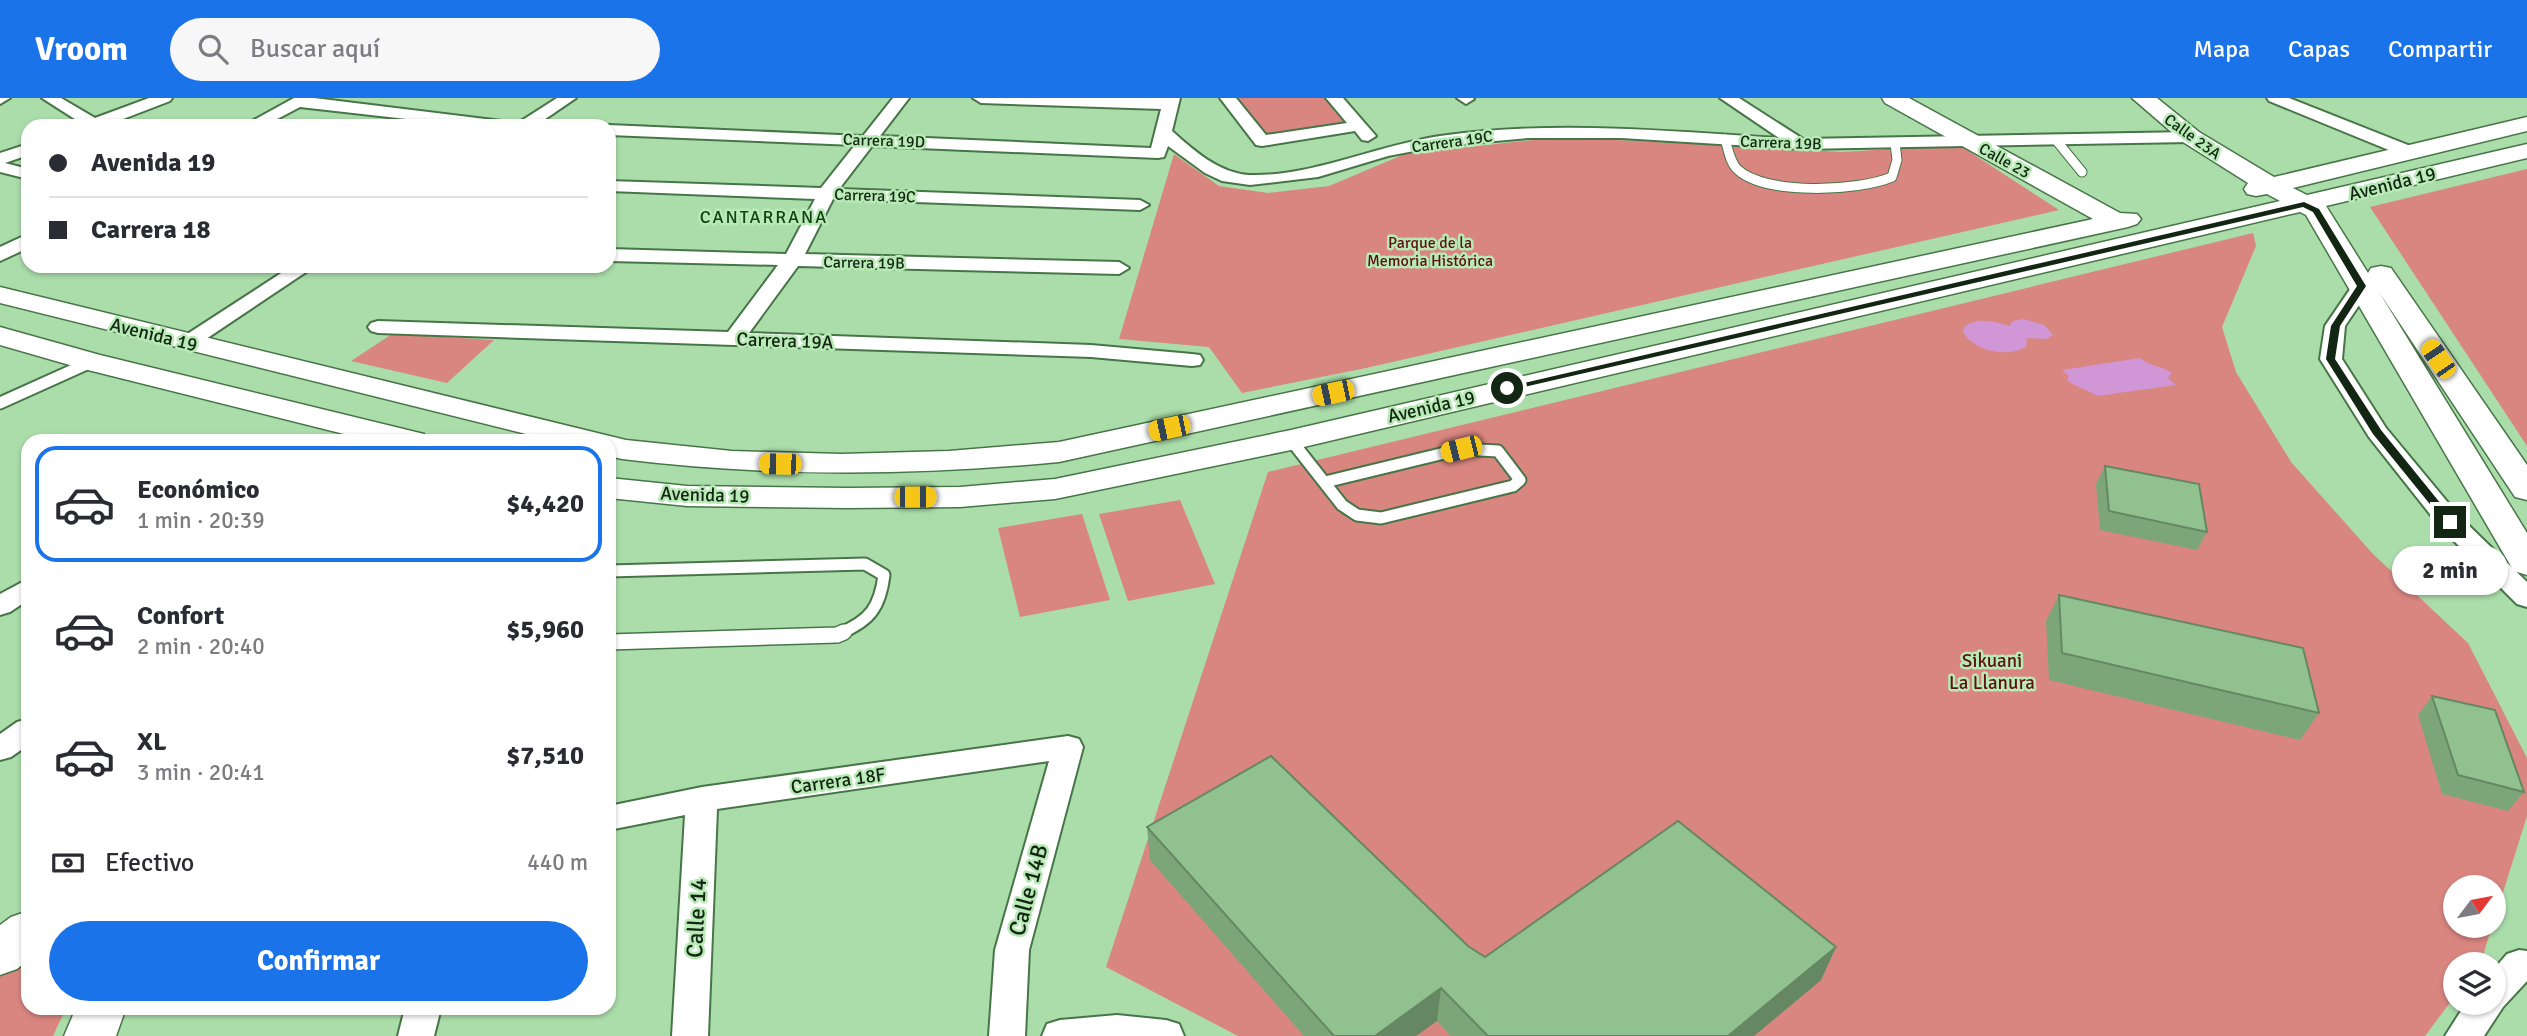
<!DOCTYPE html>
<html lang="es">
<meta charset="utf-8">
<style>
body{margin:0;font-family:Signika,sans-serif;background:#f7f7f7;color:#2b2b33;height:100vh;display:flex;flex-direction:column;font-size:26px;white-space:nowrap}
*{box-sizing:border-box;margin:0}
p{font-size:23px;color:#7c7c81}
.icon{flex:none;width:38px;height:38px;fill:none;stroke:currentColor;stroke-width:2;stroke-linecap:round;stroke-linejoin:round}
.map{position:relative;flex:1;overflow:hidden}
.details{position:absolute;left:21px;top:336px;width:595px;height:581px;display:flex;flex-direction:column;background:#fff;border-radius:21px;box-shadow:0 2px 5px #0004}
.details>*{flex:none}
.top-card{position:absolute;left:21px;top:21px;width:595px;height:154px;border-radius:21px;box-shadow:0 2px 5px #0004;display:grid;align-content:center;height:154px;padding:0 28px;background:#fff}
.needle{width:46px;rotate:58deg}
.tools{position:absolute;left:2443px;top:777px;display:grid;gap:14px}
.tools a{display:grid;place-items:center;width:63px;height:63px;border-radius:50%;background:#fff;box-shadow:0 2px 5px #0004;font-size:35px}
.end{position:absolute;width:32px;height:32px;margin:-16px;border:9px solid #132613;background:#fff;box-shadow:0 0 0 4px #fff}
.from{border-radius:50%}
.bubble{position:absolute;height:49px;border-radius:24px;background:#fff;box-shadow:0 2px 5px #0004;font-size:23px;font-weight:700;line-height:49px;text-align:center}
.car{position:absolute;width:21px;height:42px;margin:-21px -10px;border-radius:9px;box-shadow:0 0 5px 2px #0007;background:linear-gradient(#f5c518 24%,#345 0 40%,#f5c518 0 76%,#345 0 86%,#f5c518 0)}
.top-card b{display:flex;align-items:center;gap:24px;height:66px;font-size:26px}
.top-card b+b{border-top:2px solid #e1e1e2}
.top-card i{width:18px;height:18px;background:#2b2b33}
ul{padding:12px 0 0;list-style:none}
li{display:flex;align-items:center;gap:21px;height:116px;margin:0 14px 10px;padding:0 14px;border:4px solid transparent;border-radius:21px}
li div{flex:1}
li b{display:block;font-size:26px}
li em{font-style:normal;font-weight:700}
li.current{border-color:#1a73e8}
li>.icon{width:63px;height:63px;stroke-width:1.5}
.pay{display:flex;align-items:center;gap:18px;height:77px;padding:0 28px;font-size:26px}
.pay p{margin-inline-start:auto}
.cta{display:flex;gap:14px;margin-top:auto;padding:14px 28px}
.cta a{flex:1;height:80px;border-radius:42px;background:#1a73e8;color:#fff;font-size:28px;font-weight:700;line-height:80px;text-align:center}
header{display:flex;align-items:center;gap:42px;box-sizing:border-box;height:98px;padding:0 35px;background:#1a73e8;color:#fff}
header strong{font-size:33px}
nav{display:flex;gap:38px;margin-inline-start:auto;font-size:24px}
.search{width:490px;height:63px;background:#f7f7f7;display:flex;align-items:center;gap:18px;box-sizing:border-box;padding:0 24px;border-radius:38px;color:#7c7c81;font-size:26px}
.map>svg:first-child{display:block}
.green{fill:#d98681}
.water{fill:#d196d6}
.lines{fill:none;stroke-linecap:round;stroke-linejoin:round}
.lane-far2-casing{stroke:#477547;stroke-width:11}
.lane-far1-casing{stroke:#477547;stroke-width:15}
.lane-casing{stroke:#477547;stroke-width:18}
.street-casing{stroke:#477547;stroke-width:4}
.secondary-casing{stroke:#477547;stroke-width:3}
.lane-far2{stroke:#fff;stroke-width:9}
.lane-far1{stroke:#fff;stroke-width:11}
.lane{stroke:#fff;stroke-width:15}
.street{fill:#fff;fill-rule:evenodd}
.secondary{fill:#fff;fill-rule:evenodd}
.wall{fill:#7ca67a}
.shaded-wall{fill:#658763}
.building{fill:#90c18e;stroke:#658763;stroke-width:2}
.route{fill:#132613}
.labels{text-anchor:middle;stroke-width:5;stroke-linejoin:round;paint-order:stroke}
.far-street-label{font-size:16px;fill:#132613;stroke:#b8eab6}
.far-park-label{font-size:16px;fill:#5f1014;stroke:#b8eab6}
.far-neighbourhood-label{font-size:18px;letter-spacing:2px;fill:#144216;stroke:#b8eab6}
.street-label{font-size:19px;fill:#132613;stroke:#b8eab6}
.park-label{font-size:19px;fill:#5f1014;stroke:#b8eab6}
.near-street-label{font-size:23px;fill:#132613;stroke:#b8eab6}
</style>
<header>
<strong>Vroom</strong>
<div class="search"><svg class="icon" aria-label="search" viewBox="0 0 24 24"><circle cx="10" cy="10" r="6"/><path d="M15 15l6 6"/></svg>Buscar aquí</div>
<nav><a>Mapa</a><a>Capas</a><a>Compartir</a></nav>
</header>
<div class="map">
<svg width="2527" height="938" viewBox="0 0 2527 938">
<rect width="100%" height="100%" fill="#abddaa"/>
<!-- green -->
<path class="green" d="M 1232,0 L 1329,0 L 1350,24 L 1263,41 Z
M 1561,39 L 1842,54 L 1959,47 L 2059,112 L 1366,270 L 1242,295 L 1209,249 L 1119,241 L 1174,56 L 1219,88 L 1268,95 L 1329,88 L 1405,56 Z
M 2527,71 L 2527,348 L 2370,109 Z
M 2253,135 L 2256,148 L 2222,229 L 2236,274 L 2291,364 L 2373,456 L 2468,545 L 2527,660 L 2527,718 L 2494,823 L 2494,789 L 2455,789 L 2455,828 L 2492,828 L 2481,864 L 2455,866 L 2455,898 L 2425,938 L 1238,938 L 1106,869 L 1268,374 Z
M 392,236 L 494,242 L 447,285 L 351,263 Z
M 1180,402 L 1215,486 L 1128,503 L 1099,416 Z
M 1082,416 L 1110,502 L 1020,519 L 998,430 Z
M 28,845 L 28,910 L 66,910 L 53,938 L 0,938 L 0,868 Z"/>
<!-- water -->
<path class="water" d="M 2024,221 L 2044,227 L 2053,237 L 2047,241 L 2027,240 L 2026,249 C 2007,260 1974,253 1963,234 L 1964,229 C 1977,219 1993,223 2009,228 L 2013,223 Z
M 2140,260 C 2150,268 2161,268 2172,275 L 2168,280 L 2176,287 L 2097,298 C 2087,291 2077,290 2067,282 L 2069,278 L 2062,272 Z"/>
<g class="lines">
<!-- lane-far2 casing -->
<g class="lane-far2-casing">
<path id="lane-far2" d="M 1725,41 C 1728,51 1730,64 1737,71 C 1765,98 1859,93 1892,79 L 1897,62 L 1895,45
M 2056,42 L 2082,74"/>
</g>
<!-- lane-far1 casing -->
<g class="lane-far1-casing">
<path id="lane-far1" d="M 0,305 L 91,264
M 1291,342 L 1342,407 L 1357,417 L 1381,420 L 1513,388 L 1520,382 L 1498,353 L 1461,351 L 1325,384
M 609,473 L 865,466 L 884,477 C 880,509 870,523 840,535"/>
</g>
<!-- lane casing -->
<g class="lane-casing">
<path id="lane" d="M 609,544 L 837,537 L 844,534"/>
</g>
<!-- street casing -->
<g class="street-casing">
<path id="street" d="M 0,0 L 10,0 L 0,6 Z
M 42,0 L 61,0 L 95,20 L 149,0 L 172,0 L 170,3 L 105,28 L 79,28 L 81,25 Z
M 294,0 L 314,0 L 518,25 L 557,0 L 576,0 L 535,28 L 468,28 L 300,9 L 264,28 L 243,28 Z
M 893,0 L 909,0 L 880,38 L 1151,50 L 1161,11 L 981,5 L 973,0 L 1180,0 L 1172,33 C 1193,52 1219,75 1249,77 C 1311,79 1378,47 1440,38 C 1553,22 1666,33 1779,40 L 1720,0 L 1739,0 L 1803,41 L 2191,34 L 2199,39 L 2191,44 L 1801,51 L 1621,40 L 1528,40 L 1440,48 L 1388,58 L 1318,79 L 1250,87 L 1222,83 L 1205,75 L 1168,48 L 1164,59 L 1158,60 L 872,48 L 839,91 L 1140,102 L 1149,107 L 1140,112 L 833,101 L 805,156 L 1119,164 L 1129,170 L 1119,176 L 798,168 L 749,235 L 1091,247 L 1192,256 L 1200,257 L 1203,262 L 1200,267 L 1192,268 L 1091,259 L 378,235 L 371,233 L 368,229 L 371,225 L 378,223 L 728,234 L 778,167 L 609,163 L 609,151 L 786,156 L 815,101 L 609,93 L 609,83 L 821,90 L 855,47 L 609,37 L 609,28 L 605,28 L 609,27 L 863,38 Z
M 1220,0 L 1236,0 L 1266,37 L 1347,25 L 1326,0 L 1343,0 L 1376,38 L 1368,43 L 1362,42 L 1355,33 L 1262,48 L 1256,47 Z
M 1457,0 L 1473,0 L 1474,1 L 1466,6 Z
M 2267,0 L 2289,0 L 2413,49 L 2415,53 L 2413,57 L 2401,57 L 2269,3 Z
M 28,46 L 28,57 L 5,65 L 28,71 L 28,81 L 0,74 L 0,55 Z
M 28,136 L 28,150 L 0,163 L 0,149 Z
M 292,168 L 315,168 L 194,249 L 178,249 L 175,244 Z
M 2362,182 L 2369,184 L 2372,188 L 2345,228 L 2342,261 L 2386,330 L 2459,418 L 2527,484 L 2527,509 L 2517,506 L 2441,430 L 2369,339 L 2320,261 L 2325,228 L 2355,184 Z
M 28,481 L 28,502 L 10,514 L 0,517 L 0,496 Z
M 28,621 L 28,647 L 11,659 L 0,662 L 0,636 L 17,624 Z
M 1068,638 L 1079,641 L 1083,649 L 1029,852 L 1025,938 L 989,938 L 995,852 L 1049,663 L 717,711 L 708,938 L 672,938 L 685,717 L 609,732 L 609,708 L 702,689 Z
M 2519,852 L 2527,853 L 2527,883 L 2503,909 L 2484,938 L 2445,938 L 2466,905 L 2494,905 L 2494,871 L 2507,856 Z
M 405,910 L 441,910 L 434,938 L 398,938 Z
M 1117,917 L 1166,922 L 1179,926 L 1184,938 L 1042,938 L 1047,926 L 1060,922 Z"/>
</g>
<!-- secondary casing -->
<g class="secondary-casing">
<path id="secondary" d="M 1882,0 L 1909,0 L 2120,115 L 2137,116 L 2141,121 L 2137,126 L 2128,129 L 1059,364 C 912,378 768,379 622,361 L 609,358 L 609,343 L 554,343 L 0,205 L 0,189 L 626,342 L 732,353 L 841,356 L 949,353 L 1059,344 L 2093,121 L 1885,5 Z
M 2132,0 L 2157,0 L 2199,34 L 2274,79 L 2527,19 L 2527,33 L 2293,90 L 2307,97 L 2527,46 L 2527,60 L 2326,108 L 2368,175 L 2371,170 L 2381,168 L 2391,170 L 2527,367 L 2527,402 L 2515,399 L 2379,194 L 2527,435 L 2527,477 L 2514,473 L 2509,465 L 2306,117 L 2300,114 L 1291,352 L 1055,401 L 960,409 L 848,410 L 687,408 L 609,400 L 609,380 L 687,388 L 848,390 L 960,389 L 1055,381 L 1291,332 L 2280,103 L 2267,96 L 2256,98 L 2247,96 L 2244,91 L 2248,85 L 2183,44 Z
M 0,229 L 100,257 L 424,336 L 428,343 L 372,343 L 80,270 L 0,247 Z
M 28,813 L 28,862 L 17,871 L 0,877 L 0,827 L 11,819 Z
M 76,910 L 126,910 L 116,938 L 64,938 Z"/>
</g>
<!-- lane-far2 -->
<use href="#lane-far2" class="lane-far2"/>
<!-- lane-far1 -->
<use href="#lane-far1" class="lane-far1"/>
<!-- lane -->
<use href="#lane" class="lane"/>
<!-- street -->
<use href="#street" class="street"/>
<!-- secondary -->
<use href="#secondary" class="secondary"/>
</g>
<!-- wall -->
<path class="wall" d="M 2105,368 L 2207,434 L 2197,452 L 2100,432 L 2096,386 Z
M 2059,497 L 2319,615 L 2300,642 L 2049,582 L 2046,523 Z
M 2432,598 L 2524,694 L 2508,713 L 2442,696 L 2418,617 Z
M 1147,729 L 1468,848 L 1485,859 L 1836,849 L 1821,882 L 1754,938 L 1451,938 L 1437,923 L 1416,938 L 1304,938 L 1150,762 Z"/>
<!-- shaded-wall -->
<path class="shaded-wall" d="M 1836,849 L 1821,882 L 1754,938 L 1728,938 Z
M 1441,890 L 1437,923 L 1416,938 L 1375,938 Z"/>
<!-- building -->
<path class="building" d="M 2105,368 L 2199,386 L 2207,434 L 2109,413 Z
M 2059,497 L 2303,550 L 2319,615 L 2062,555 Z
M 2432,598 L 2495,612 L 2524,694 L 2458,677 Z
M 1271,658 L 1468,848 L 1485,859 L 1678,723 L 1836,849 L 1728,938 L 1488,938 L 1441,890 L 1375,938 L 1334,938 L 1147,729 Z"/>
<!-- route -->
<path class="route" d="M 2304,104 L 2319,111 L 2366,188 L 2340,228 L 2335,261 L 2381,332 L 2454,422 L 2454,426 L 2446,426 L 2373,336 L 2326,261 L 2331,228 L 2357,188 L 2313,114 L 2303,109 L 1507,293 L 1502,290 Z"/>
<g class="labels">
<!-- far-street labels -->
<g class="far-street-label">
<text transform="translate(2193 38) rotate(36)" y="6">Calle 23A</text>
<text transform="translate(884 42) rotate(2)" y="6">Carrera 19D</text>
<text transform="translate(1452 43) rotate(-8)" y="6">Carrera 19C</text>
<text transform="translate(1781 44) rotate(2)" y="6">Carrera 19B</text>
<text transform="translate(2005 62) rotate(29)" y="6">Calle 23</text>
<text transform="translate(875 97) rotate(2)" y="6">Carrera 19C</text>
<text transform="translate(864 164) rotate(1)" y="6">Carrera 19B</text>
</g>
<!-- far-park labels -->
<g class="far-park-label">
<text x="1430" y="150">Parque de la<tspan x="1430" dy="18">Memoria Histórica</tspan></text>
</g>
<!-- far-neighbourhood labels -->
<g class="far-neighbourhood-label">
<text x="764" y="125">CANTARRANA</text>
</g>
<!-- street labels -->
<g class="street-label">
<text transform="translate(2392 85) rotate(-14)" y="7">Avenida 19</text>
<text transform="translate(154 236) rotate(14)" y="7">Avenida 19</text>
<text transform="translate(785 242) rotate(2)" y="7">Carrera 19A</text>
<text transform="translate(1431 308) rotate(-13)" y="7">Avenida 19</text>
<text transform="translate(705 396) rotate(2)" y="7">Avenida 19</text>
<text transform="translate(838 682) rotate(-8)" y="7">Carrera 18F</text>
</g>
<!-- park labels -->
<g class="park-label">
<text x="1992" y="569">Sikuani<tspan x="1992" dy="22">La Llanura</tspan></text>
</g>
<!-- near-street labels -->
<g class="near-street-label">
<text transform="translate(1028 792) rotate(-75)" y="8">Calle 14B</text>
<text transform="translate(696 820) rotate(-87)" y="8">Calle 14</text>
</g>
</g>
</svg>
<div class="tools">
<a><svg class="needle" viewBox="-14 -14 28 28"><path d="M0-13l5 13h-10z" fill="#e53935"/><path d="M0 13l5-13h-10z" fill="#7c7c81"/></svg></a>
<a><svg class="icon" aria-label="layers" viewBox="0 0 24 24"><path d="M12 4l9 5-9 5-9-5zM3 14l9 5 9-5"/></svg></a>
</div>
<i class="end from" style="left:1507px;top:290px"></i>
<i class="end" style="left:2450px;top:424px"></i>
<div class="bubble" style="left:2392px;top:448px;width:116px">2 min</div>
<i class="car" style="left:2438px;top:261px;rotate:326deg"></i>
<i class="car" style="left:1333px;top:295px;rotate:258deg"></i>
<i class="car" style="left:1169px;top:330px;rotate:258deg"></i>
<i class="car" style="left:1461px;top:351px;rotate:256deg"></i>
<i class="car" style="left:780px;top:366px;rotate:271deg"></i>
<i class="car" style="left:915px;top:399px;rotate:90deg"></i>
<div class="top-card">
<b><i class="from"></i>Avenida 19</b>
<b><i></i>Carrera 18</b>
</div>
<section class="details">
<ul>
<li class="current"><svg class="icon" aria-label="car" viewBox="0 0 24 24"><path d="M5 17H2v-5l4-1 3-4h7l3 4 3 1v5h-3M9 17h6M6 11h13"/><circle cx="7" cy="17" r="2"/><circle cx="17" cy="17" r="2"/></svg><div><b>Económico</b><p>1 min · 20:39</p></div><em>$4,420</em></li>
<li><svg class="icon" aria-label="car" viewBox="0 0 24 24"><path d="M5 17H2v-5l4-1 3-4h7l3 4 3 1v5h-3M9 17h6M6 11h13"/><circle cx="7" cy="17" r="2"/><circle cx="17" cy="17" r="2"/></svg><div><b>Confort</b><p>2 min · 20:40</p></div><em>$5,960</em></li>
<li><svg class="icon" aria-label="car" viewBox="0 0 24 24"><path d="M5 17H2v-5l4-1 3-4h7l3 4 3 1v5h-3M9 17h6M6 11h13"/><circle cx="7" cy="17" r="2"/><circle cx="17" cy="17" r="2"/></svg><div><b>XL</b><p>3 min · 20:41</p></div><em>$7,510</em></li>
</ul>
<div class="pay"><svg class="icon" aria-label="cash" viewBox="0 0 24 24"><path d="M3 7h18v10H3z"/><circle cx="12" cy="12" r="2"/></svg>Efectivo<p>440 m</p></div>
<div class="cta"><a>Confirmar</a></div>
</section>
</div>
